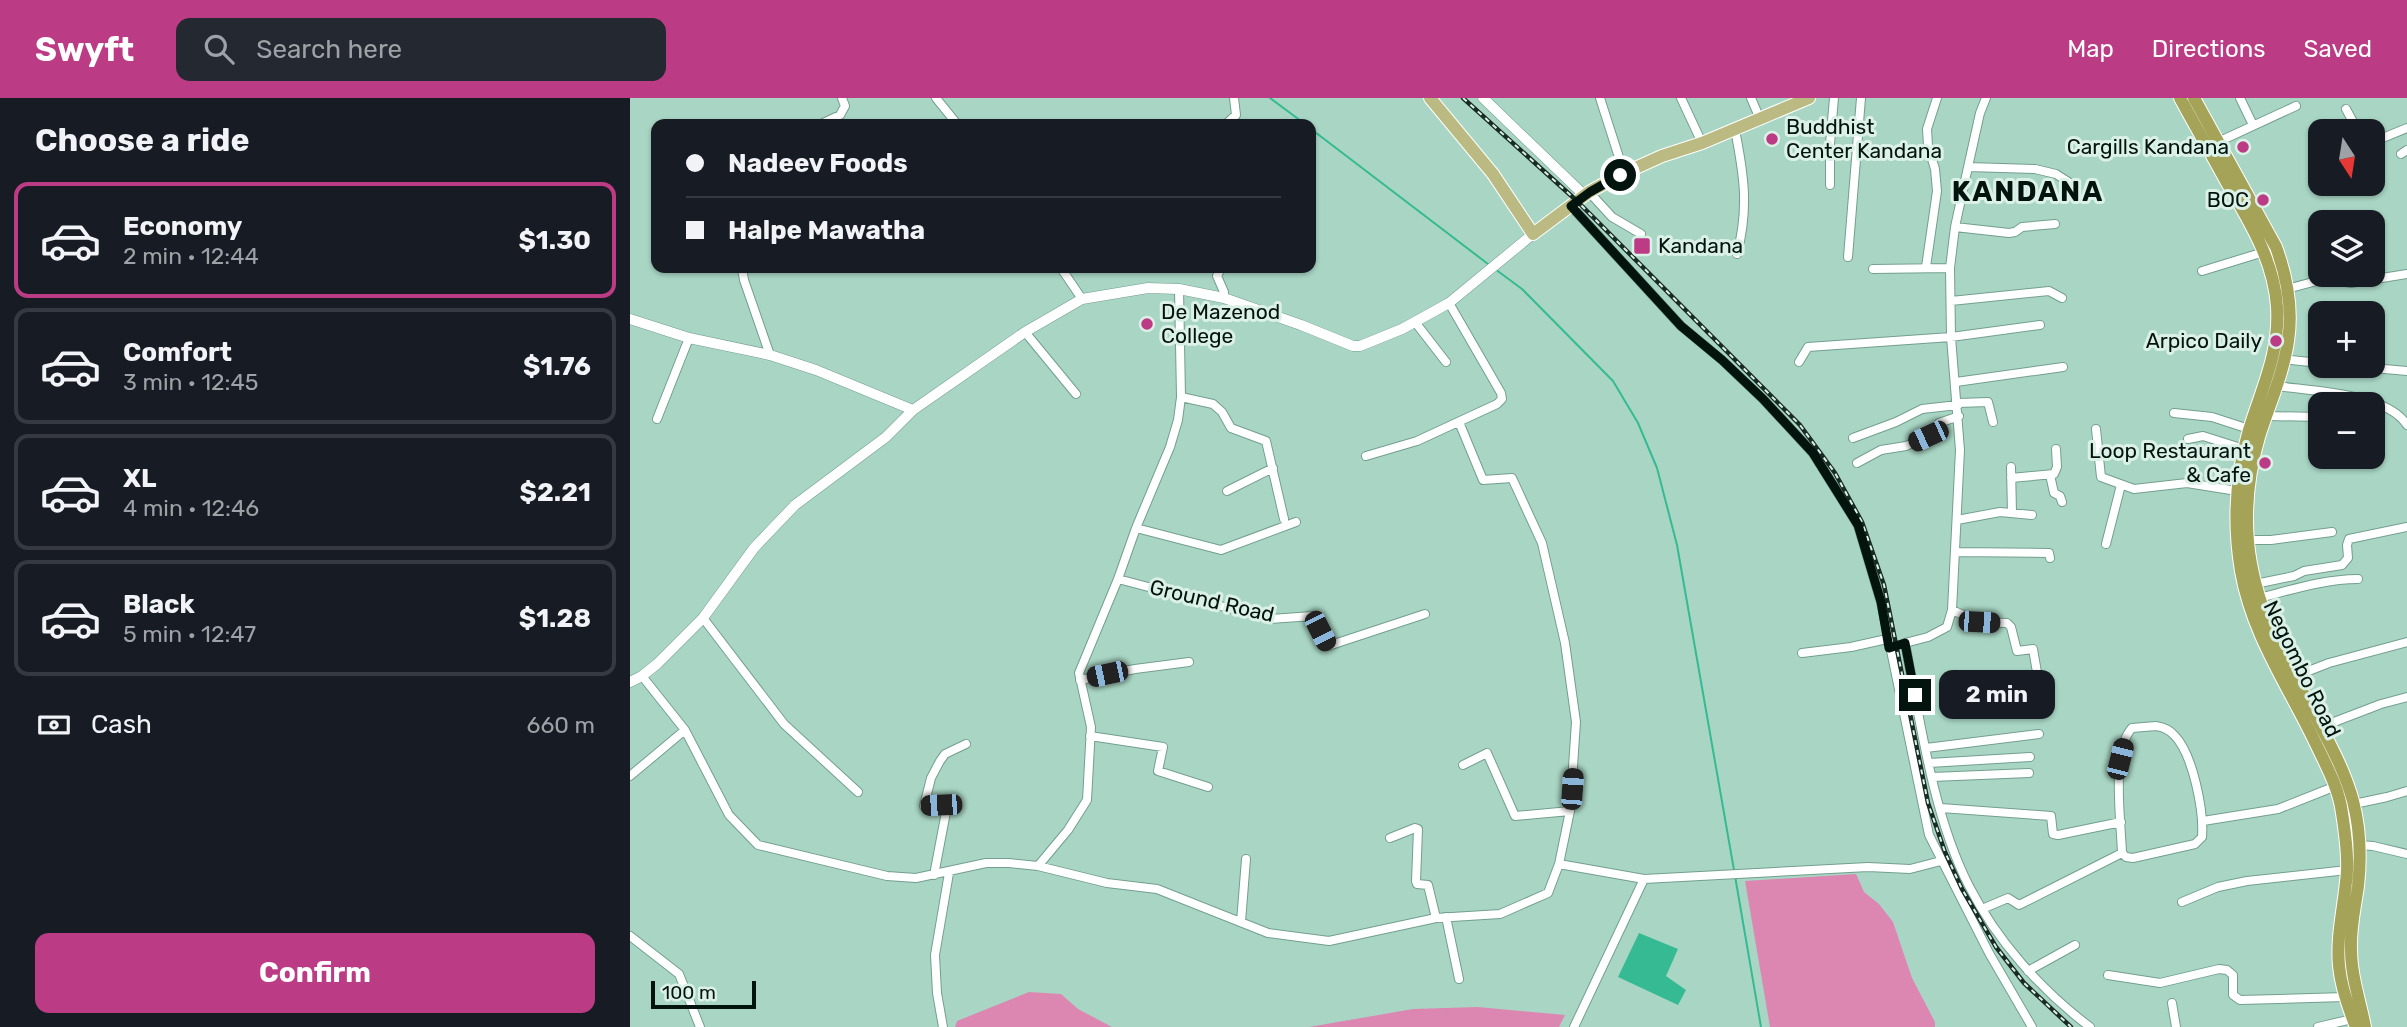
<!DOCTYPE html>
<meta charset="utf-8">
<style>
body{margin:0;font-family:Rubik,sans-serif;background:#242831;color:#f1f3f6;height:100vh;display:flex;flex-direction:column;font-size:26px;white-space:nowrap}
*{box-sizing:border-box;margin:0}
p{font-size:23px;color:#9ea1a6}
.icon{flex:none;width:38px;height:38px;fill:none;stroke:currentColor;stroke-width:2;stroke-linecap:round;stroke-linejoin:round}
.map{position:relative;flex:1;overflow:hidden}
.drawer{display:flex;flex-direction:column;background:#171b24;width:630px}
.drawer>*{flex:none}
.top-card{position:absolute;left:21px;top:21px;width:665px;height:154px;border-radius:14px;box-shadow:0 2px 5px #0004;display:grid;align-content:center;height:154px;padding:0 35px;background:#171b24}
.needle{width:46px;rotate:168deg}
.buttons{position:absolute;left:1678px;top:21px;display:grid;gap:14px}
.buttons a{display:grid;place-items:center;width:77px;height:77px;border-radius:14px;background:#171b24;box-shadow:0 2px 5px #0004;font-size:35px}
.scale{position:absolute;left:21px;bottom:18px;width:105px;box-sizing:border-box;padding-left:7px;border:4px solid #03130d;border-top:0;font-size:19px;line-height:24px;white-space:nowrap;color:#03130d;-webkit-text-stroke:5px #dbf1e8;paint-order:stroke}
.end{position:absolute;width:32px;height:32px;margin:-16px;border:9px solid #03130d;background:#fff;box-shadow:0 0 0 4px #fff}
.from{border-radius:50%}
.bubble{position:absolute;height:49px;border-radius:14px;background:#171b24;box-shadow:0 2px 5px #0004;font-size:23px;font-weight:700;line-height:49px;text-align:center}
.car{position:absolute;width:21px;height:42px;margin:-21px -10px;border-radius:9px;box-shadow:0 0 5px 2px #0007;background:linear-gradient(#222 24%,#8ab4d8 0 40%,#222 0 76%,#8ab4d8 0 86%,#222 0)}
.top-card b{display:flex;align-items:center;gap:24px;height:66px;font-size:26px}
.top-card b+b{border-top:2px solid #363941}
.top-card i{width:18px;height:18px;background:#f1f3f6}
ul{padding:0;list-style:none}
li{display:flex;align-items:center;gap:21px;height:116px;margin:0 14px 10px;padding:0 21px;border:4px solid #363941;border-radius:14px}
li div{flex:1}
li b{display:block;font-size:26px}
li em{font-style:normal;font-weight:700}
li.active{border-color:#bc3b85}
li>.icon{width:63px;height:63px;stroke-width:1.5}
h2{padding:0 35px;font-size:32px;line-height:84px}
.pay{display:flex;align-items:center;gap:18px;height:77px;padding:0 35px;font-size:26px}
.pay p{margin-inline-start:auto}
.button{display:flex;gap:14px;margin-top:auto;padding:14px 35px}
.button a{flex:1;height:80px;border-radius:14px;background:#bc3b85;color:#fff;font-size:28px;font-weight:700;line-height:80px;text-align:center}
header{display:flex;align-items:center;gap:42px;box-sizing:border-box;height:98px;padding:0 35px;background:#bc3b85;color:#fff}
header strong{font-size:33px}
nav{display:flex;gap:38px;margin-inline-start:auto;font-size:24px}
.search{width:490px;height:63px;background:#242831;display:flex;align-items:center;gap:18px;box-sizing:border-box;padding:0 24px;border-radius:14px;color:#9ea1a6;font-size:26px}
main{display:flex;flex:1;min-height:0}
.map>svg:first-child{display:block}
.green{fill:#dc87b2}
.water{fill:#35ba93}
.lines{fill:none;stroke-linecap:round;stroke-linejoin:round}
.stream{stroke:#35ba93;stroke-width:2}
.minor-casing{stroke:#739f8e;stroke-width:10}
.tertiary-casing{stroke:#739f8e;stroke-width:11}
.primary-casing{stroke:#fff;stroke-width:14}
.trunk-casing{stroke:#fff;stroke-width:14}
.minor{stroke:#fff;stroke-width:8}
.tertiary{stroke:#fff;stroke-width:10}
.primary{stroke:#bbba82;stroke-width:12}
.trunk{stroke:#a4a358;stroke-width:12}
.rail-casing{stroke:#182b24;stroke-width:4.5}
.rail{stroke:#dbf1e8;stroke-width:2;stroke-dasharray:5;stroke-linecap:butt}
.route{stroke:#03130d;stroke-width:9}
.poi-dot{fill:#bc3b85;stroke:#dbf1e8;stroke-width:2.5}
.labels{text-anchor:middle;stroke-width:6;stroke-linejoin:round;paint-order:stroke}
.poi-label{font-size:21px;fill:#03130d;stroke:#dbf1e8;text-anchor:end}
.street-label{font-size:21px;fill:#03130d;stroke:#dbf1e8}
.district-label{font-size:28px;font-weight:bold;letter-spacing:2px;fill:#03130d;stroke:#dbf1e8}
</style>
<header>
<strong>Swyft</strong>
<div class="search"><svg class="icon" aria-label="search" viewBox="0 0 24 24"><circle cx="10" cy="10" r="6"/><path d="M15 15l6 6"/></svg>Search here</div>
<nav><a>Map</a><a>Directions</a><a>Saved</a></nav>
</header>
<main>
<section class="drawer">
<h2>Choose a ride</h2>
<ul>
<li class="active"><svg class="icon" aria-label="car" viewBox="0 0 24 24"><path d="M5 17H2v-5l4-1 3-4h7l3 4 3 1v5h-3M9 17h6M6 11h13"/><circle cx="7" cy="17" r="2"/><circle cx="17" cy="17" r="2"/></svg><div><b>Economy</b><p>2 min · 12:44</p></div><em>$1.30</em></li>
<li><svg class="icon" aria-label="car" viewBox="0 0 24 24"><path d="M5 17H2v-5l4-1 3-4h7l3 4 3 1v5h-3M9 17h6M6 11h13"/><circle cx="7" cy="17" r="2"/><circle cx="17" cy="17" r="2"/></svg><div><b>Comfort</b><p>3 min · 12:45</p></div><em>$1.76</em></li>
<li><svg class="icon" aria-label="car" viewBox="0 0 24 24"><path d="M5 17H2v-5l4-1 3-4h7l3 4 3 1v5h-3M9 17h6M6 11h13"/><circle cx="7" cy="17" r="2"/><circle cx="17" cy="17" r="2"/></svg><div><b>XL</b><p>4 min · 12:46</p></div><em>$2.21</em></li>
<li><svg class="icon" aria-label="car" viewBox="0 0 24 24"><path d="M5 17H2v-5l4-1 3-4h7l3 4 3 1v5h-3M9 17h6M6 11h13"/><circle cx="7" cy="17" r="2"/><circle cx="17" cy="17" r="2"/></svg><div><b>Black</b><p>5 min · 12:47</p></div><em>$1.28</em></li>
</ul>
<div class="pay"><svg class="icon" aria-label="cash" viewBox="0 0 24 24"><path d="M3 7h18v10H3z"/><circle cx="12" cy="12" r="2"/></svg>Cash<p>660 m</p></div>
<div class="button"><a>Confirm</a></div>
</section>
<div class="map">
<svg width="1777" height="929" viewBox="0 0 1777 929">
<rect width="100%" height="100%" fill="#a9d6c4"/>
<!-- green -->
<path class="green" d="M 1226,776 L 1234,794 L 1249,806 L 1263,824 L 1282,880 L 1305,924 L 1305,929 L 1140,929 L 1115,783 Z
M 399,894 L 431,896 L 448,911 L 482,929 L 325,929 L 327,923 Z
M 848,909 L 935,917 L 929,929 L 679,929 L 783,911 Z"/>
<!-- water -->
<path class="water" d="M 1009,835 L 1048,851 L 1036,878 L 1056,892 L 1048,907 L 988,879 Z"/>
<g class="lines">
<!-- stream -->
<path class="stream" d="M 640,0 L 675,26
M 681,31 L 858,166
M 865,171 L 892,191 L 983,283 L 1008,325 L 1027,370 L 1047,447 L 1104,772
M 1105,778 L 1131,929"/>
<!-- minor casing -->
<g class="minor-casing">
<path id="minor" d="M 306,0 L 327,26
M 970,0 L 994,75
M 1051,0 L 1072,45
M 1121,0 L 1130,21
M 1356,0 L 1350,15 L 1338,69 L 1325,129 L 1320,170 L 1321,239 L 1330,352 L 1322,512 L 1317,529 L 1298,539 L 1275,545 C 1290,622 1303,718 1339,788 C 1367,843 1411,892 1460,929
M 1610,0 L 1623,27
M 1716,11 L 1728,33
M 129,26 L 130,26
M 191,26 L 210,17 L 215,8 L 212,0
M 596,26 L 606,17 L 604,0
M 1105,32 C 1114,77 1119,110 1107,156
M 1588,44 L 1666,8
M 1743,44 L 1777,30
M 1771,56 L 1777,52
M 1338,69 L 1405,71 L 1426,76 L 1443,87
M 1200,87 L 1200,46 L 1204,0
M 959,94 L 982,119 L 1011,136
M 941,108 L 1051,228 L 1092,262 L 1133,301 L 1183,355 L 1228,427 L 1251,504 L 1299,737 L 1359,855 L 1402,929
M 1325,129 L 1379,135 L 1385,134 L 1392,129 L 1425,126
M 1218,159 L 1231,0
M 1743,167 L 1747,166
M 1296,169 L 1307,93 L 1305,71 L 1298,48 L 1297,31 L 1307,0
M 112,170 L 114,182 L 140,257
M 431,170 L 452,201
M 591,170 L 587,178 L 594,194 L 594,200
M 1243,171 L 1320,170
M 1572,173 L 1634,154
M 1714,177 L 1716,184 L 1721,185 L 1777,176
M 1657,191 L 1709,177
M 1321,203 L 1419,193 L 1432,200
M 785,224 L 816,264
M 395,234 L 446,296
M 1652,261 L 1690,265
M 1169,264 L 1178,249 L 1321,239 L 1410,227
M 1721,268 L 1777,273
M 1326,284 L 1433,269
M 1647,288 C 1681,293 1757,295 1777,327
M 551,299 L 583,306 L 592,314 L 601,330 L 636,343 L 654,421
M 1328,305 L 1358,304 L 1363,324
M 1544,315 L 1582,319 L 1619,331
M 1636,318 L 1690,319
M 27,321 L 59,240
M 829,324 L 853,382 L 882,380 L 912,445 L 935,545 L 946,624 L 940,713 L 929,766
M 1466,331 L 1471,379 L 1504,391 L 1557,385 L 1607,393
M 1223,340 L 1266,324 L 1292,311 L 1328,307
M 1558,341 L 1573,338 L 1614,351
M 736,358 L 787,343 L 867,306 L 872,301 L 871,295 L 819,205
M 1227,365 L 1251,352 L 1276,348 L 1306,334 L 1309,325 L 1329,318
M 1381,369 L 1382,415
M 1420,377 L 1424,395 L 1430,398 L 1432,404
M 1381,380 L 1424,376 L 1427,369 L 1426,351
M 597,393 L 643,370
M 1327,422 L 1370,414 L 1402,417
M 506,430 L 591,452 L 666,424
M 1618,442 L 1641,442 L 1702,434
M 1476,446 L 1491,387
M 1325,454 L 1419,455 L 1420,460
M 488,481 L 640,521 L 683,518 L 698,548 L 795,516
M 1625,486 L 1664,478 L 1674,473 L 1712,467 L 1718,460 L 1717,447 L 1719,441 L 1777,429
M 1629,500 C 1661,492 1695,481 1728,481
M 1322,512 L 1349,524 L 1377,525 L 1381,529 L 1387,553 L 1403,551 L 1414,615
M 73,520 L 154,626 L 228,694
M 1172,555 L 1221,549 L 1257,541
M 12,578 L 55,632 L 99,717 L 128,747 L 257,778 L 286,780 L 356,765 L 379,765 L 408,768 L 477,785 L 527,791 L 638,835 L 699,843 L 806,820 L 870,816 L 918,795 L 929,766 L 1014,781
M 1663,579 L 1699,565 L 1777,544
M 450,582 L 505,571 L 559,564
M 1526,628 C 1533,629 1540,632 1545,638 C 1563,657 1574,713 1572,739 L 1565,746 L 1503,760 L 1496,759 L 1492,755 C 1491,724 1481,652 1502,630 Z
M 1691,629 L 1751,606 L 1777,599
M 460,638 L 533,649 L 528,673 L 578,689
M 1296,650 L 1409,636
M 1299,665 L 1400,659
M 833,667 L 857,655 L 885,718 L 940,713
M 0,678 L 55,632
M 1302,679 L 1399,675
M 1724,706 L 1757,699 L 1777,693
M 1311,710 L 1421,718 L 1423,736 L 1428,737 L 1491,724
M 1573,723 L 1648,711 L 1706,688
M 760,740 L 785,730 L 788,731 L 786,783 L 787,786 L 798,787 L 806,820
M 1728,747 L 1743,748 L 1777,756
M 408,768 L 438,732 L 457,702 L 461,629 L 449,575 L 488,481 L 506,430 L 540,349 L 548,322 L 551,299 L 549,191
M 304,777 L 316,714 L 311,707 L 294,708 L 301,680 L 310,663 L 315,656 L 336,646
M 1552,804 L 1588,789 L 1617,783 L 1717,772
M 1352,811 L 1378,800 L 1389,807 L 1492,755
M 816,819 L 829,881
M 611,824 L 616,761
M 0,838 L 49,876 L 70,929
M 1398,873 L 1445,847
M 1478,877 L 1530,885 L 1589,871 L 1597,872 L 1603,877 L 1603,897 L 1610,902 L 1715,899
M 1542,905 L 1546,929
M 313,929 L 307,895 L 305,857 L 319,775
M 944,929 L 1014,781 L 1238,769 L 1280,771 L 1311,763
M 1688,929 L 1722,921"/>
</g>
<!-- tertiary casing -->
<g class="tertiary-casing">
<path id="tertiary" d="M 853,0 L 955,98
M 0,221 L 59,240 L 140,257 L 186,272 L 283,312
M 0,584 L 12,578 L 27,566 L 73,520 L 124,450 L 165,407 L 256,339 L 283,312 L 395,234 L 452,201 L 518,190 L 549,191 L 594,200 L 671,227 L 723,248 L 730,248 L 772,231 L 819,205 L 903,136"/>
</g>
<!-- primary casing -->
<g class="primary-casing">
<path id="primary" d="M 800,0 L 863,76 L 903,136 L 959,94 L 990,77 L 1032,58 L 1072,45 L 1179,0"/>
</g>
<!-- trunk casing -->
<g class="trunk-casing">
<path id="trunk" d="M 1550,0 C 1565,28 1581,55 1596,83 C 1619,123 1644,162 1647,209 C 1650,254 1632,290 1619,332 C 1605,379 1603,425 1611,473 C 1622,537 1659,589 1686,646 C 1697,669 1709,691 1712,715 C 1715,734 1718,754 1717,773 C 1715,805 1706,836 1709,868 C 1711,889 1718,909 1726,929
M 1564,0 L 1646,149 C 1657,179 1663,211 1658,243 C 1653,277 1639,307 1629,339 C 1619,373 1615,410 1618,444 C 1624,510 1656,564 1687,621 C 1701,648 1715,674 1723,703 C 1730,730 1731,761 1728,788 C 1725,809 1720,830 1721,851 C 1721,878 1730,903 1735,929"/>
</g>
<!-- minor -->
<use href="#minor" class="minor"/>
<!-- tertiary -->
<use href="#tertiary" class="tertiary"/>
<!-- primary -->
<use href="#primary" class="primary"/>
<!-- trunk -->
<use href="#trunk" class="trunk"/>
<!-- rail casing -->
<g class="rail-casing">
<path id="rail" d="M 833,0 L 947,103 L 1170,327 L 1205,375 L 1232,424 L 1254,487 L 1298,705 L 1315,754 L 1332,791 L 1366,849 L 1394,885 L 1441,929"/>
</g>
<!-- rail -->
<use href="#rail" class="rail"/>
</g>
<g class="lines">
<!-- route -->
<path class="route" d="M 990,77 L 960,94 L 941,108 L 1051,228 L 1092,262 L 1133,301 L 1183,355 L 1228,427 L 1251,504 L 1259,550 L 1275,545 L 1285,597"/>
</g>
<!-- markers -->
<g class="poi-dot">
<circle cx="1142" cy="41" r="7"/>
<circle cx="1613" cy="49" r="7"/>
<circle cx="1633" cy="102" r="7"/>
<rect x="1003" y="139" width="18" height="18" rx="3.5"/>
<circle cx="517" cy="226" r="7"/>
<circle cx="1646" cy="243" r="7"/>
<circle cx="1635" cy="365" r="7"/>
</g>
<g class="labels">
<!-- poi labels -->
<g class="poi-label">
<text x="1156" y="36" text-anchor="start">Buddhist<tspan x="1156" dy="24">Center Kandana</tspan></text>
<text x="1599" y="56">Cargills Kandana</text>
<text x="1619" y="109">BOC</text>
<text x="1028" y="155" text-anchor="start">Kandana</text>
<text x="531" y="221" text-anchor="start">De Mazenod<tspan x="531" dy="24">College</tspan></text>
<text x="1632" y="250">Arpico Daily</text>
<text x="1621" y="360">Loop Restaurant<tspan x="1621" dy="24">&amp; Cafe</tspan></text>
</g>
<!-- street labels -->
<g class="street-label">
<text transform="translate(582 503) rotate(13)" y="7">Ground Road</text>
<text transform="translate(1672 571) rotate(64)" y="7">Negombo Road</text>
</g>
<!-- district labels -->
<g class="district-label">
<text x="1398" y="103">KANDANA</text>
</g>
</g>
</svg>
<div class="buttons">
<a><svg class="needle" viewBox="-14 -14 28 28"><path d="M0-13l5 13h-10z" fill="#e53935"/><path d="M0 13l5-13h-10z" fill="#9ea1a6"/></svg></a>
<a><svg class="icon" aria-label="layers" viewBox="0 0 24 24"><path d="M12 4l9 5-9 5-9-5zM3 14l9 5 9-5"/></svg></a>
<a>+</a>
<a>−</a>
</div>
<div class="scale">100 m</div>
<i class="end from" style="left:990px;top:77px"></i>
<i class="end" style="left:1285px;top:597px"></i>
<div class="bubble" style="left:1309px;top:572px;width:116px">2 min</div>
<i class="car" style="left:1298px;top:338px;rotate:245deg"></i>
<i class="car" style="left:1349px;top:524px;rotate:93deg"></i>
<i class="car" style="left:690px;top:533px;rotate:153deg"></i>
<i class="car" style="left:477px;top:576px;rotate:258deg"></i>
<i class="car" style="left:1490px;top:661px;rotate:14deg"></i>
<i class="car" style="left:942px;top:691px;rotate:4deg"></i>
<i class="car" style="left:311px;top:707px;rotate:268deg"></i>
<div class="top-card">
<b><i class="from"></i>Nadeev Foods</b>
<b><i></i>Halpe Mawatha</b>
</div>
</div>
</main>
